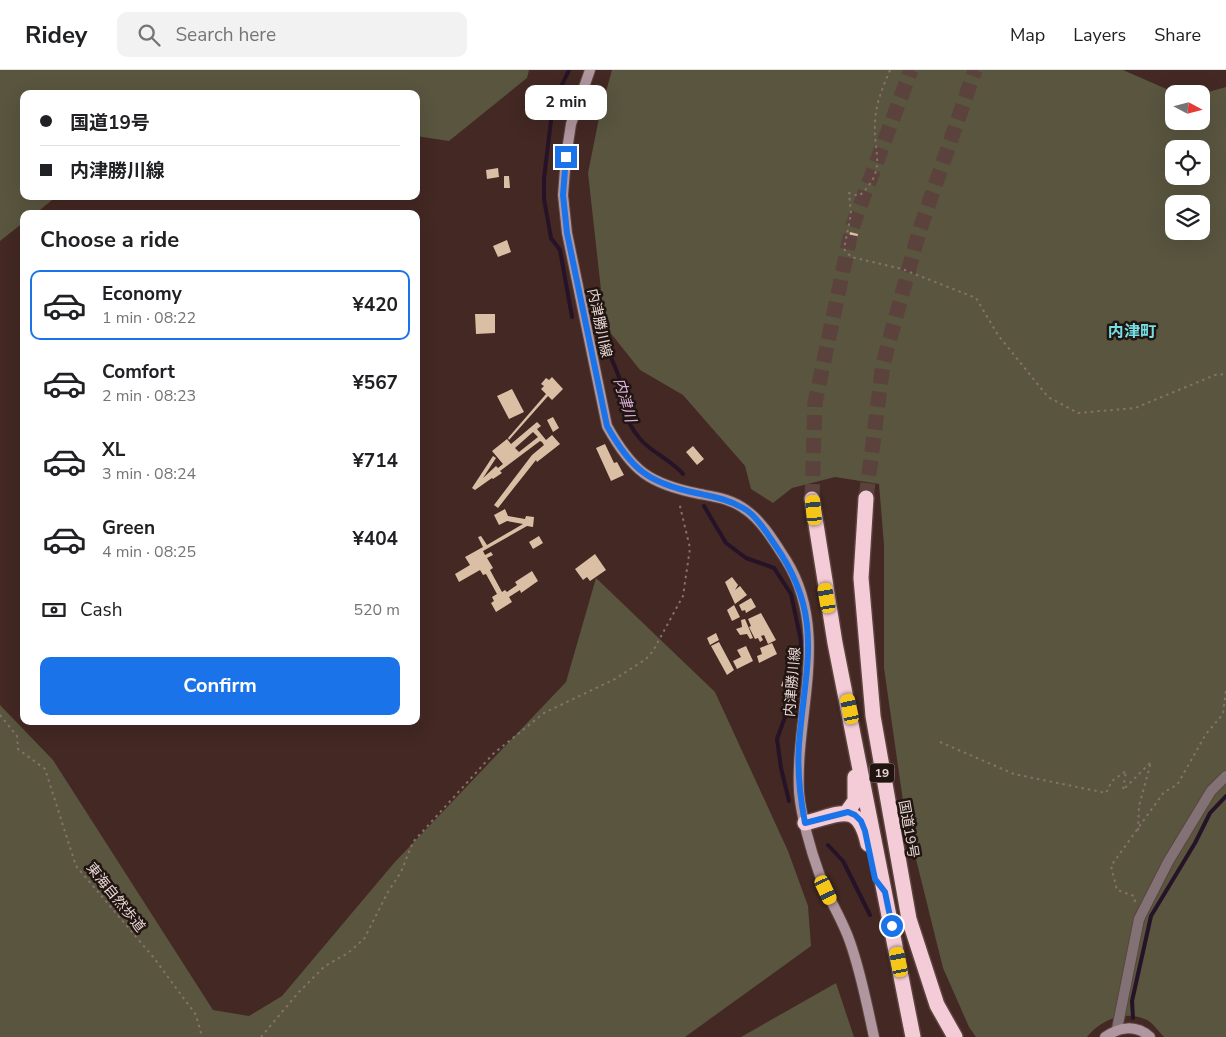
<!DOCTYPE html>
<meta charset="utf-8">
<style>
body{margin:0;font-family:"Nunito Sans","Noto Sans JP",sans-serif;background:#f2f2f2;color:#202124;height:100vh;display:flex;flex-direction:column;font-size:19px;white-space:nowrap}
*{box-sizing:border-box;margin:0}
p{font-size:16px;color:#757577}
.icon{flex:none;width:28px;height:28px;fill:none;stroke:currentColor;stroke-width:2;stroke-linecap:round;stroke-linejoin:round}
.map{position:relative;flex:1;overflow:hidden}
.panel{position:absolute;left:20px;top:140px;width:400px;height:515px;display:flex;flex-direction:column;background:#fff;border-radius:10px;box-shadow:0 5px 20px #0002}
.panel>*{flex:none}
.hud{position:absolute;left:20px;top:20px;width:400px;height:110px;border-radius:10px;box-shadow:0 5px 20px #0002;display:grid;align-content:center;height:110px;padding:0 20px;background:#fff}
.needle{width:32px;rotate:97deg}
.controls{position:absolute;left:1165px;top:15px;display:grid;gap:10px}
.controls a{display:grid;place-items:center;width:45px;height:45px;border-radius:10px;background:#fff;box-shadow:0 5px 20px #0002;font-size:25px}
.end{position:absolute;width:22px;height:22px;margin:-11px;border:6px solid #1a73e8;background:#fff;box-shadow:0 0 0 2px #fff}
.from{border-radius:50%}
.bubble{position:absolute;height:35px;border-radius:10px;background:#fff;box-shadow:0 5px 20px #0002;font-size:16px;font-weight:700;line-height:35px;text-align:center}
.car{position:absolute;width:15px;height:30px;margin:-15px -8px;border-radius:6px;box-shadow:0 0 4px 1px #0007;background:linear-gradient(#f5c518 24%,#345 0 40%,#f5c518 0 76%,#345 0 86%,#f5c518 0)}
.hud b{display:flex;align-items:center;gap:18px;height:48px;font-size:19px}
.hud b+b{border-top:1px solid #e0e0e0}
.hud i{width:12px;height:12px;background:#202124}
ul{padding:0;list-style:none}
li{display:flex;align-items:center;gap:15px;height:70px;margin:0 10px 8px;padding:0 10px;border:2px solid transparent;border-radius:10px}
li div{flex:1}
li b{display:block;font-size:19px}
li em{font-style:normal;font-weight:700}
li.selected{border-color:#1a73e8}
li>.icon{width:45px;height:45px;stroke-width:1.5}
h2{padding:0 20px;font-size:22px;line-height:60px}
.pay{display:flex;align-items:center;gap:12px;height:55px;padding:0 20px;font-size:19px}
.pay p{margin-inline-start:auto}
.button{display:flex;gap:10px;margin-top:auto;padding:10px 20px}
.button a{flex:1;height:58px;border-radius:10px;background:#1a73e8;color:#fff;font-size:20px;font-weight:700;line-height:58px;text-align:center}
header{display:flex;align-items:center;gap:30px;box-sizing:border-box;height:70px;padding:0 25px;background:#fff;border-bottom:1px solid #e0e0e0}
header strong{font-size:24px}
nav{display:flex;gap:28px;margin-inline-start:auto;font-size:18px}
.search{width:350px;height:45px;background:#f2f2f2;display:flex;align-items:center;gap:12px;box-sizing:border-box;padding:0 18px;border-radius:10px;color:#757577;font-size:19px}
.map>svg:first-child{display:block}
.green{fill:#59553f;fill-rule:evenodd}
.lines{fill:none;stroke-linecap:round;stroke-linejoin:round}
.stream{stroke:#271327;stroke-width:4}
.building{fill:#dbbfa5;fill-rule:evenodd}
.highway-tunnel{stroke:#5c423d;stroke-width:15;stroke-dasharray:15 8;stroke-linecap:butt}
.street-casing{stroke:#5d443f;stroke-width:12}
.secondary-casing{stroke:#5d443f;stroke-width:12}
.highway-casing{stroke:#5d443f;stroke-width:18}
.path{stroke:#88706c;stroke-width:2;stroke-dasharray:2.5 4;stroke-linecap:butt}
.street{stroke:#827276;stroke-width:10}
.secondary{stroke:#b0969e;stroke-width:10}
.highway{stroke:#f4ccd7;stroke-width:15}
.route{stroke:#1a73e8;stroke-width:6}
.labels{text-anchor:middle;stroke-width:5;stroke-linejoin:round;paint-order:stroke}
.shield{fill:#211512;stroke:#ac9c98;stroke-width:1}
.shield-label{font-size:12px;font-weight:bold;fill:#e8d6d2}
.street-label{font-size:14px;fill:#e8d6d2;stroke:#211512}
.water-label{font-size:15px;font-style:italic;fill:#ddb1dd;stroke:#211512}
.quarter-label{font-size:16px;font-weight:bold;fill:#74e0e3;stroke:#211512}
</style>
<header>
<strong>Ridey</strong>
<div class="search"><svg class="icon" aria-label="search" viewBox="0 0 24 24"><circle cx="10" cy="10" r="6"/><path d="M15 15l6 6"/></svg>Search here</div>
<nav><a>Map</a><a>Layers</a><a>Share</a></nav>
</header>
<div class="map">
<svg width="1226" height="967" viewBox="0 0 1226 967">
<rect width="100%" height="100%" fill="#432823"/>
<!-- green -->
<path class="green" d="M 0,0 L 529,0 L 527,8 L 449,71 L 416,66 L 416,24 L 24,24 L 24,126 L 57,126 L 35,144 L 24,144 L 24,152 L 0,171 Z
M 612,0 L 1123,0 L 1178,24 L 1174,24 L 1174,51 L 1201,51 L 1201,24 L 1226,17 L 1226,967 L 1164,967 C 1159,962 1153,953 1147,950 C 1126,940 1101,949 1087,967 L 976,967 L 969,957 L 943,898 L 905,745 L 884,598 L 884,475 L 879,414 L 835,407 L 792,418 L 773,433 L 751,419 L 745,396 L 683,325 L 640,300 L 605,256 L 588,103 L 600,43 ZM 1174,79 L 1201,79 L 1201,106 L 1174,106 ZM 1174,134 L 1201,134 L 1201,161 L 1174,161 Z
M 596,508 L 715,622 L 788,781 L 808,836 L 811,876 L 685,967 L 0,967 L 0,635 L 53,690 L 213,940 L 249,946 L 282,926 L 394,793 L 566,612 Z
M 836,913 L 854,967 L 741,967 Z"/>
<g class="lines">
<!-- stream -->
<path class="stream" d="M 569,0 L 553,34 L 544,108 L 544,129 L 551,168 L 560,180 L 572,247
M 602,266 C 608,282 616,297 621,313 C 623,320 621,329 623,336 C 626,348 633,361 641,370 C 653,383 672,391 683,404
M 704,436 L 726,473 L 746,488 L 774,498 L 791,524 L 801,571 L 798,611 L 777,669 L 781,698 L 789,731
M 828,775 L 843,791 L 870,845
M 1133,948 L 1132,931 L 1151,846 L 1195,773 L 1210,743 L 1226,726"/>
</g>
<!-- building -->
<path class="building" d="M 498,98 L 499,107 L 487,109 L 486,100 Z
M 504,106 L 509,106 L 510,118 L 504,118 Z
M 850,162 L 858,164 L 856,173 L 848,171 Z
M 507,170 L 511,182 L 498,187 L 493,176 Z
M 475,244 L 495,244 L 495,263 L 476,264 Z
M 552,307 L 563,319 L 552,330 L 548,326 L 509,370 L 508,368 L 546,324 L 541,319 L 544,316 L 541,314 L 546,308 L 549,310 Z
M 512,319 L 524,342 L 509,349 L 497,326 Z
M 553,347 L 559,358 L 553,362 L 547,350 Z
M 537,352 L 541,356 L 537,359 L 546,370 L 552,365 L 560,374 L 537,392 L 536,390 L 498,438 L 494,435 L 532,385 L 544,375 L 542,372 L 540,371 L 500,401 L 502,403 L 493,409 L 492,408 L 475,420 L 472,418 L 493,386 L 496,388 L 483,408 L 496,396 L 498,398 L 503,394 L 492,381 L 507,369 L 511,374 ZM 533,362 L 538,367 L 519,382 L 515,378 Z
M 605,374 L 614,393 L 617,392 L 624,405 L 611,411 L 596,378 Z
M 693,376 L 704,389 L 697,395 L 686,382 Z
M 505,439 L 508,446 L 525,449 L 526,446 L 534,447 L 533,457 L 527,456 L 483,481 L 485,485 L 491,482 L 493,485 L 487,488 L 493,498 L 490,500 L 502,522 L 505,520 L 507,522 L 517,515 L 515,512 L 532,501 L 538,511 L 521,523 L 520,520 L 509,527 L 512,532 L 496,542 L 491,533 L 494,531 L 492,527 L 497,524 L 486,504 L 483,505 L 480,500 L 459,512 L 455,504 L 470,495 L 465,487 L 483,477 L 478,467 L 481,466 L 487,475 L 523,454 L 507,451 L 499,455 L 494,445 Z
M 539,466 L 543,473 L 533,479 L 529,472 Z
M 595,484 L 606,500 L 590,511 L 587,507 L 583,510 L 575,499 Z
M 732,507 L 738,515 L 735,520 L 740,516 L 747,525 L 735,534 L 725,512 Z
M 751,528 L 756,537 L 746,543 L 745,540 L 742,541 L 739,535 Z
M 734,535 L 740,547 L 732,551 L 727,540 Z
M 761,543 L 776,570 L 768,574 L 764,565 L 761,566 L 763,570 L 760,572 L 758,568 L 755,569 L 749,557 L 751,556 L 748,549 Z
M 745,549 L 753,568 L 750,569 L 747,564 L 740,565 L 736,559 L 742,557 L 741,550 Z
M 716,563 L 719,570 L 710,575 L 707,568 Z
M 719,572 L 734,600 L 727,605 L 711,576 Z
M 772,573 L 777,584 L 759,593 L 757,586 L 762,584 L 760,578 Z
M 746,576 L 753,591 L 737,599 L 733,591 L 741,587 L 737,580 Z
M 784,608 L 793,611 L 790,619 L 781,616 Z"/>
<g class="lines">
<!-- highway-tunnel -->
<path class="highway-tunnel" d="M 866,428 L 883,294 L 919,162 L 975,0
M 812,429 L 815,333 L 852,158 L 911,0"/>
<!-- street casing -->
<g class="street-casing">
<path id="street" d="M 1117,959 L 1139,849 L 1168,792 L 1211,721 L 1226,706"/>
</g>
<!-- secondary casing -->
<g class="secondary-casing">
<path id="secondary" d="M 590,0 L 571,54 L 566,87 L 563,125 L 567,163 L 607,356 C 632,401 649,414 700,424 C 716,427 732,429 746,440 C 762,451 775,473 786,490 C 831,562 795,644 799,722 C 801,746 811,781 819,803 C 827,827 842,848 850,872 C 861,903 867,935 874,967
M 1105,967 C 1119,957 1136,954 1150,967"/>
</g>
<!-- highway casing -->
<g class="highway-casing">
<path id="highway" d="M 866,428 L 861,508 L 873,646 L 909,849 L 937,935 L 955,967
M 812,429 L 835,573 L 913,967
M 847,742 L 855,731 L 855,707
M 805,753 C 839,745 858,729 868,774"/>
</g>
<!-- path -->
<path class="path" d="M 890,0 C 883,17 876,32 875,52 C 873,84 888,100 859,126 L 849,123 L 851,144 L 844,179 L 851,187 L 902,199 L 976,228 L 998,265 L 1048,327 L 1078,343 L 1135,338 L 1215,305 L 1226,304
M 0,645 L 17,666 L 18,679 L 45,699 L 76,796 L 154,888 L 196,945 L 202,967
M 940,672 L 1014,704 L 1106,723 L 1112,711 L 1126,701 L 1123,720 L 1151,692 L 1139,736 L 1138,761
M 1135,832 L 1134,826 L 1117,820 L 1111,796 L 1164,722 L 1177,715 L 1206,664 L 1223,644 L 1226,619
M 261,967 L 298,923 L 325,896 L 348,883 L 364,869 L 388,822 L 401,802 L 413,772 L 493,684 L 544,643 L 615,609 L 646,589 L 653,581 L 683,526 L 690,478 L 679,432"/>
<!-- street -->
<use href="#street" class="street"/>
<!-- secondary -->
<use href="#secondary" class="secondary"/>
<!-- highway -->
<use href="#highway" class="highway"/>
</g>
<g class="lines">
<!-- route -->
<path class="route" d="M 566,87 L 563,125 L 567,163 L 607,356 C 631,399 648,413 696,423 C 714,427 727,429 743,438 C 756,445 766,462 775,475 C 825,546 805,596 799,674 C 797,701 800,727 805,753 L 848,742 L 855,745 L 861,751 L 865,761 L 875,809 L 885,822 L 892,856"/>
</g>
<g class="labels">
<!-- shield labels -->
<rect class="shield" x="869.5" y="693.5" width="25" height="19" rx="4"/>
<g class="shield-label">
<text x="882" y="707">19</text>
</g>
<!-- street labels -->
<g class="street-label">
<text transform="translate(600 253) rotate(78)" y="5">内津勝川線</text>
<text transform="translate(792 612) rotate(-85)" y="5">内津勝川線</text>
<text transform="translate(909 759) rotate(80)" y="5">国道19号</text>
<text transform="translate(116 827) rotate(51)" y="5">東海自然歩道</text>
</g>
<!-- water labels -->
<g class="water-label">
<text transform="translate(625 330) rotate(74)" y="5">内津川</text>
</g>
<!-- quarter labels -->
<g class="quarter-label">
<text x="1132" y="267">内津町</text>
</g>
</g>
</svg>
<div class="controls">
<a><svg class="needle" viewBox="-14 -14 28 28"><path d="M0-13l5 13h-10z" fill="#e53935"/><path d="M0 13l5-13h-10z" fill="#757577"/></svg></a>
<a><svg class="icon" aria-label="locate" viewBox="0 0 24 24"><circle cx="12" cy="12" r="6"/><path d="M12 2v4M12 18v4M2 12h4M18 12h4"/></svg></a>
<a><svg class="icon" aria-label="layers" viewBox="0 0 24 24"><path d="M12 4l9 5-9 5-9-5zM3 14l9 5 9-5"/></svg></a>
</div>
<i class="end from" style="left:892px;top:856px"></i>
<i class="end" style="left:566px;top:87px"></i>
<div class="bubble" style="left:525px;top:15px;width:82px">2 min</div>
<i class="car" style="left:814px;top:440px;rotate:355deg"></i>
<i class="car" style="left:827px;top:528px;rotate:350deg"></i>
<i class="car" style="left:850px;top:639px;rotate:348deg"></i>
<i class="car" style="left:826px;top:820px;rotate:155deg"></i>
<i class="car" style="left:899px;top:892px;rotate:349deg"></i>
<div class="hud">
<b><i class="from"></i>国道19号</b>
<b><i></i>内津勝川線</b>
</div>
<section class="panel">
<h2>Choose a ride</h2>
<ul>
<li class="selected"><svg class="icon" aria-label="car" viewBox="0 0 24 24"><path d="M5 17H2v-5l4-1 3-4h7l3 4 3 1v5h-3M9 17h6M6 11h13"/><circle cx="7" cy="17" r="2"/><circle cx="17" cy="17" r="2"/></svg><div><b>Economy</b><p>1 min · 08:22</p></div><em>¥420</em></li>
<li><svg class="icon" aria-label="car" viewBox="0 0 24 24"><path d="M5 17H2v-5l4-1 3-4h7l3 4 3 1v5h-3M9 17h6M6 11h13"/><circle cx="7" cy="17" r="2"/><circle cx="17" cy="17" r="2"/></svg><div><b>Comfort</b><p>2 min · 08:23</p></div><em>¥567</em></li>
<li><svg class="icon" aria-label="car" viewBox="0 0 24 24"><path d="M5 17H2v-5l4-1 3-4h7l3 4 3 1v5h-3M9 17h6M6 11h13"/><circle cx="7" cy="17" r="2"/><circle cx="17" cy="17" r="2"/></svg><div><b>XL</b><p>3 min · 08:24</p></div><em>¥714</em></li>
<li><svg class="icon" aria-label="car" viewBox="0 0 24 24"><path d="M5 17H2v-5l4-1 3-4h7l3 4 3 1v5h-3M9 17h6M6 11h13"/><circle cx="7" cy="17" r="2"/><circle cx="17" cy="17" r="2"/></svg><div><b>Green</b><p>4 min · 08:25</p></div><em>¥404</em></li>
</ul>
<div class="pay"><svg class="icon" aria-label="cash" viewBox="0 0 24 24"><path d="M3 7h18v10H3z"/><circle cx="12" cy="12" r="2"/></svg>Cash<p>520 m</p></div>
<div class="button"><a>Confirm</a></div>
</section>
</div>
